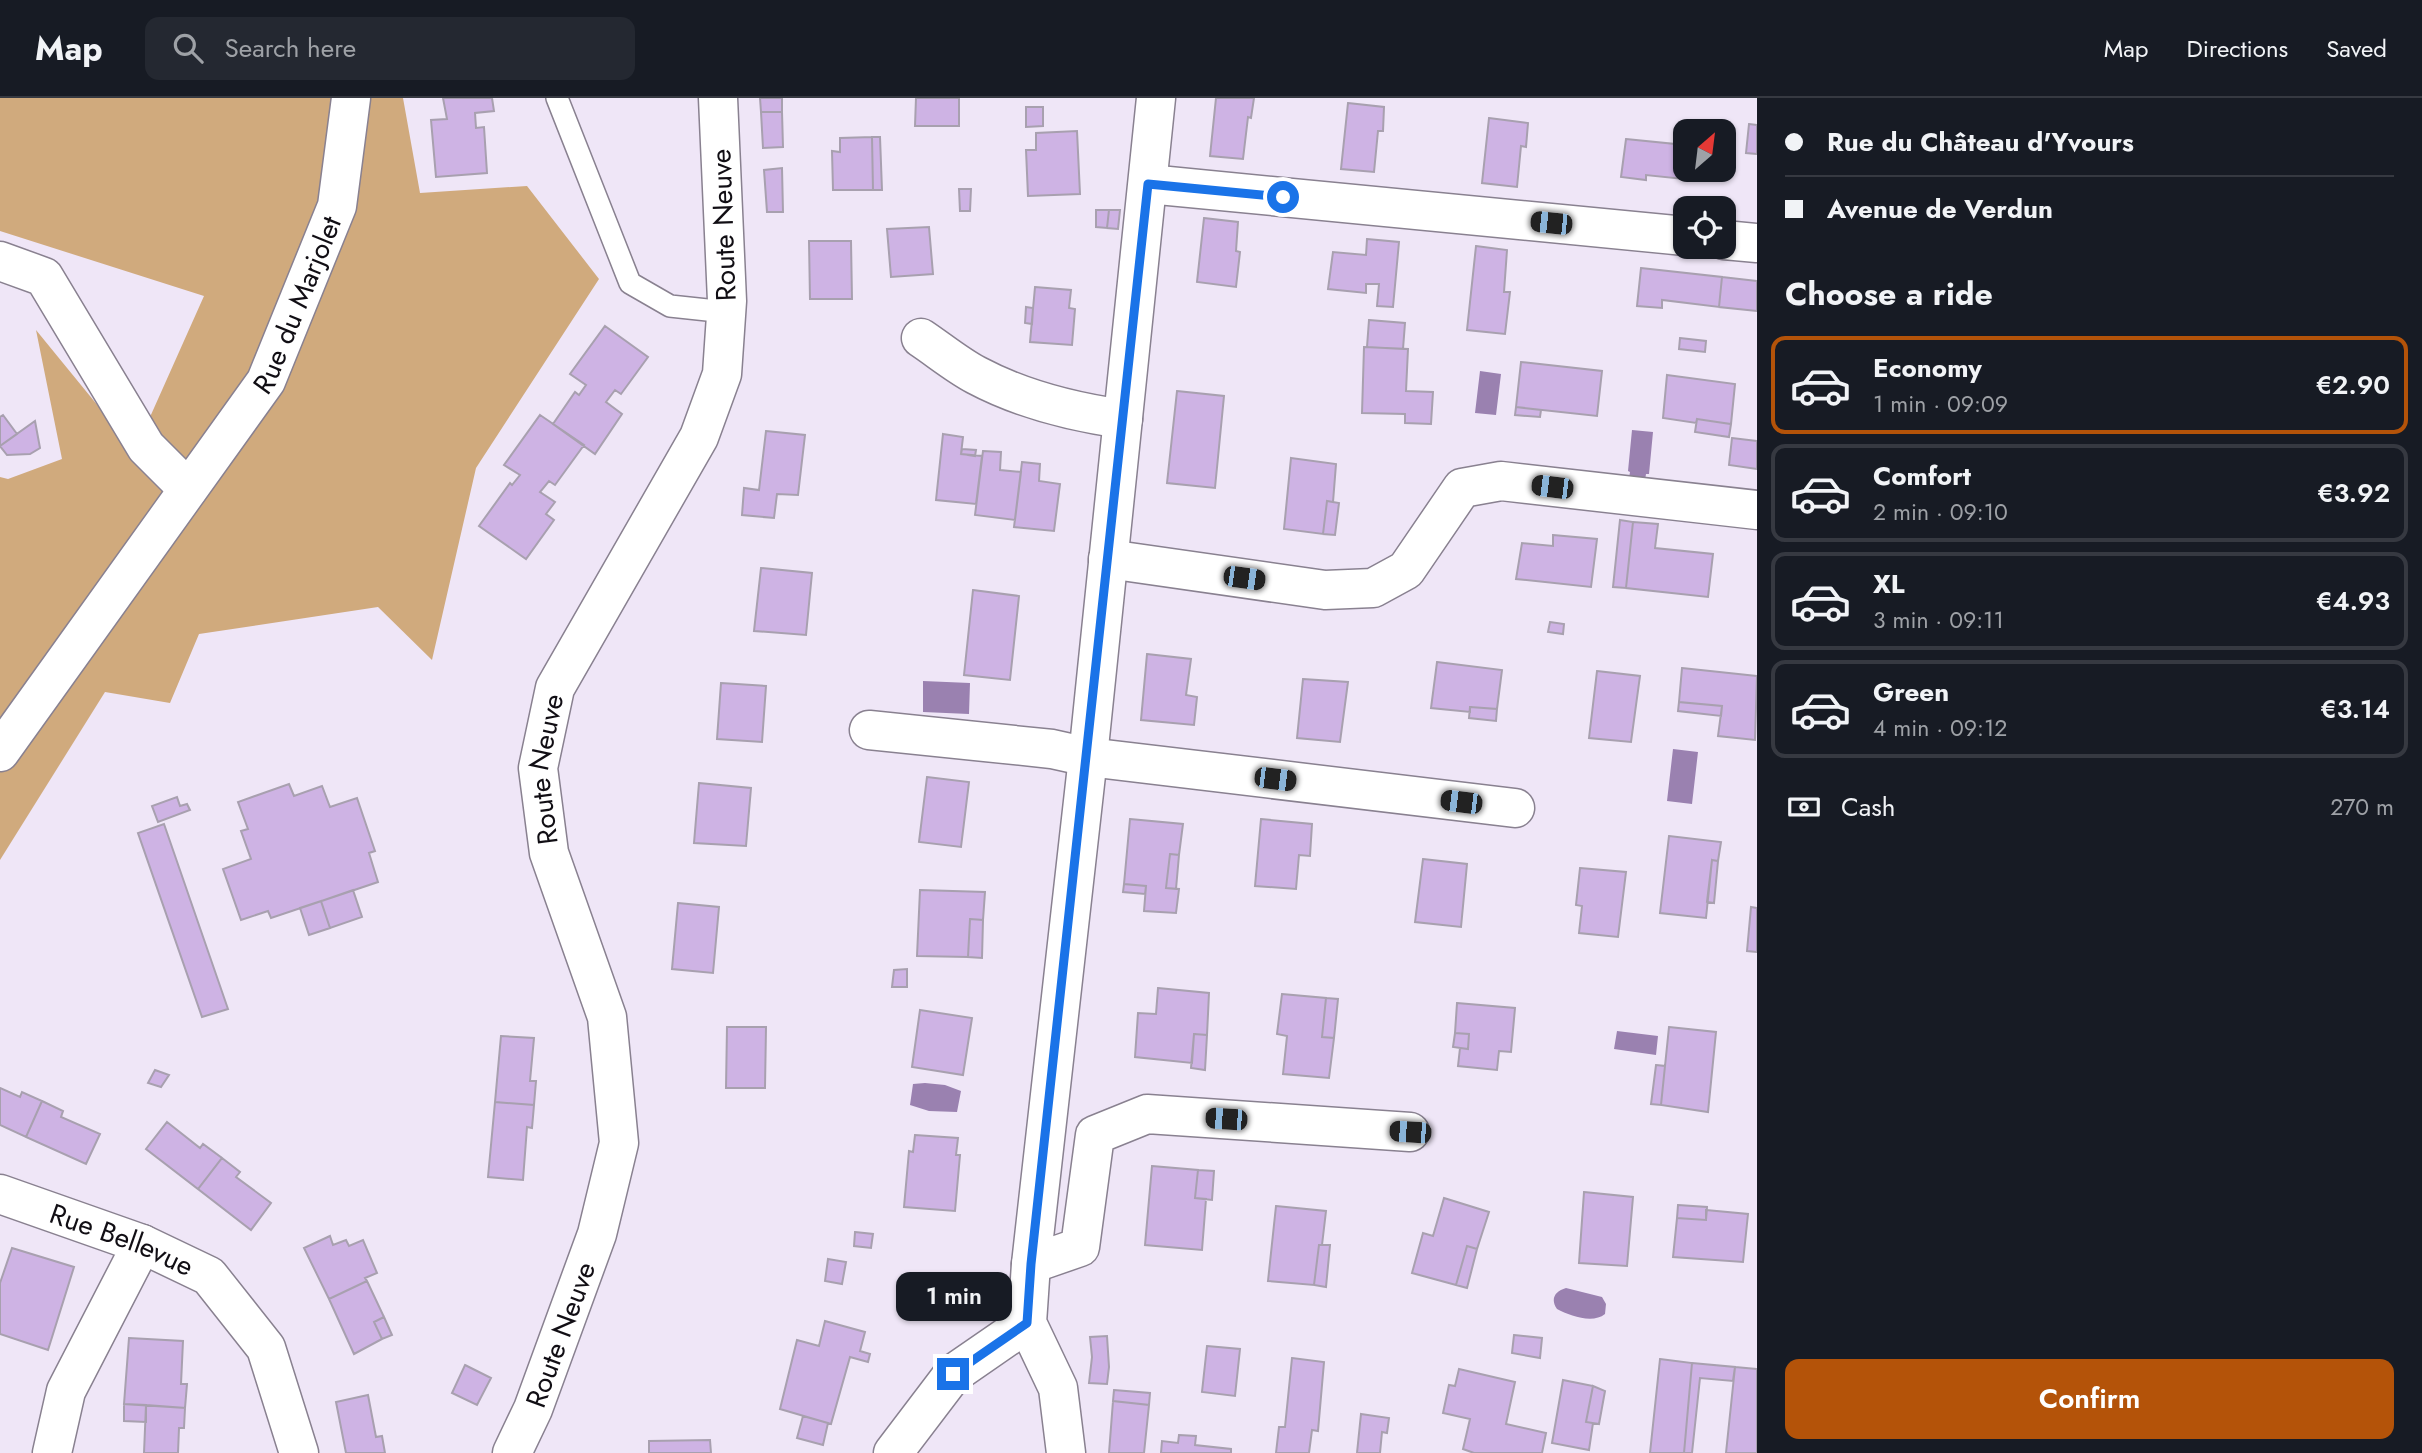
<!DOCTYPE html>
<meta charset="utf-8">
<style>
body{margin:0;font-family:Jost,sans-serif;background:#242831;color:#f1f3f6;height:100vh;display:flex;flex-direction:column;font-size:26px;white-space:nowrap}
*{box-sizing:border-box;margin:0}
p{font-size:23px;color:#9ea1a6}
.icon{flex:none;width:38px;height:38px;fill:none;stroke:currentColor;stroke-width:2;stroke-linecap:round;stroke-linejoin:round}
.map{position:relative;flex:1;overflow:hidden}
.drawer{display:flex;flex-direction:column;background:#171b24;width:665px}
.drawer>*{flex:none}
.guide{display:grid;align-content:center;height:154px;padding:0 28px;background:#171b24}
.needle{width:46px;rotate:28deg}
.fabs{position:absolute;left:1673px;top:21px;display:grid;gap:14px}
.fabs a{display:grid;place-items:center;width:63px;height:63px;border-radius:14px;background:#171b24;box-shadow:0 2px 5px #0004;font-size:35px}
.end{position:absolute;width:32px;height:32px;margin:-16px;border:9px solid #1a73e8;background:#fff;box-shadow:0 0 0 4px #fff}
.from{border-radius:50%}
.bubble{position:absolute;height:49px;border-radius:14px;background:#171b24;box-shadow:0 2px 5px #0004;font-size:23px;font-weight:600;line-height:49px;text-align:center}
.car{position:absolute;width:21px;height:42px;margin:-21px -10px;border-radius:9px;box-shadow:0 0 5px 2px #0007;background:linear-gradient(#222 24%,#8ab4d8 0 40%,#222 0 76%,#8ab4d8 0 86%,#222 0)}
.guide b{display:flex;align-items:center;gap:24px;height:66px;font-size:26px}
.guide b+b{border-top:2px solid #363941}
.guide i{width:18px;height:18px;background:#f1f3f6}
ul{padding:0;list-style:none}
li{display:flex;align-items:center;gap:21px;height:98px;margin:0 14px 10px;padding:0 14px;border:4px solid #363941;border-radius:14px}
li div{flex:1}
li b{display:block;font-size:26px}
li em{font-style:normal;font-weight:600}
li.on{border-color:#b45309}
li>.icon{width:63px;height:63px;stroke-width:1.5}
h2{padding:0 28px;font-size:32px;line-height:84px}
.pay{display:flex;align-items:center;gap:18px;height:77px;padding:0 28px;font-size:26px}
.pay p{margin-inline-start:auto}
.button{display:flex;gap:14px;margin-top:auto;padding:14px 28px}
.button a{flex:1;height:80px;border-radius:14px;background:#b45309;color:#fff;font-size:28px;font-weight:600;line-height:80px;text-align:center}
header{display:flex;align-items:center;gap:42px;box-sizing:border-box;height:98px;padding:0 35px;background:#171b24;border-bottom:2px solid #363941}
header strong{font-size:33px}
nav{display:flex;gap:38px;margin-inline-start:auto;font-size:24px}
.search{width:490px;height:63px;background:#242831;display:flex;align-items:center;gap:18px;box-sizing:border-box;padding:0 24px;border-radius:14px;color:#9ea1a6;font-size:26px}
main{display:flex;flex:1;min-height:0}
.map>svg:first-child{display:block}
.forest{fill:#d0aa7d}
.water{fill:#9a81b0}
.building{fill:#ceb3e4;stroke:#a8a0af;stroke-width:2}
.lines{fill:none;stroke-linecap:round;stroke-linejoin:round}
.service-casing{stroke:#898190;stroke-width:24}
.minor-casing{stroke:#898190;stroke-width:41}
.tertiary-casing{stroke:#898190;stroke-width:41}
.service{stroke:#fff;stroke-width:21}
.minor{stroke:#fff;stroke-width:38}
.tertiary{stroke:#fff;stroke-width:38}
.route{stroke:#1a73e8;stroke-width:9}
.labels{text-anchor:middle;stroke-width:7;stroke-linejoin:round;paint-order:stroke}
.street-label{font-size:28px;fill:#110e14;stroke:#fff}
</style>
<header>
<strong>Map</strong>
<div class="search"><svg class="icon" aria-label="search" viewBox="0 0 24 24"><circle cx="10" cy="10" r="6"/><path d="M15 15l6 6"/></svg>Search here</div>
<nav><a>Map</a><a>Directions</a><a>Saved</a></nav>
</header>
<main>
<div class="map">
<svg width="1757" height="1355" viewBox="0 0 1757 1355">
<rect width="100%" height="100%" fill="#efe6f7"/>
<!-- forest -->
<path class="forest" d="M 0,0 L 403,0 L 420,95 L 527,88 L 599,181 L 476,370 L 432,562 L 378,509 L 199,536 L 170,605 L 105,594 L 0,762 L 0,379 L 8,381 L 62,361 L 36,232 L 121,336 L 150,319 L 204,198 L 0,133 Z"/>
<!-- water -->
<path class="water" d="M 1480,273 L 1501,276 L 1496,317 L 1475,315 Z
M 1632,332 L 1653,334 L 1649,376 L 1646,376 L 1645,382 L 1629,380 L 1630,374 L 1628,373 Z
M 923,583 L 970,585 L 969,616 L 923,614 Z
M 1673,651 L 1698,654 L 1692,706 L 1667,703 Z
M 1617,933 L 1658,938 L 1656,957 L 1614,951 Z
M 925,985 L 945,987 L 961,993 L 957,1014 L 929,1013 L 910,1007 L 913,986 Z
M 1566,1190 L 1602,1199 L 1606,1206 L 1605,1216 C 1593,1226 1570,1218 1557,1211 C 1550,1201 1555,1193 1566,1190 Z"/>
<!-- building -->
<path class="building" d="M 443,0 L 492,0 L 494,13 L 475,15 L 476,30 L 484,29 L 487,75 L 436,79 L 431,22 L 447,21 Z
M 760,0 L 782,0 L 782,14 L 761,14 Z
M 916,0 L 959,0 L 959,28 L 915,28 Z
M 1216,0 L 1254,0 L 1251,20 L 1248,19 L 1243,61 L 1210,58 Z
M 1348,5 L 1384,9 L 1383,33 L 1378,33 L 1374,74 L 1341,71 Z
M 1026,9 L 1043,9 L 1043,28 L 1026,29 Z
M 761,14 L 782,14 L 783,49 L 763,50 Z
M 1489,20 L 1528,25 L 1526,49 L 1521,48 L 1517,89 L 1482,85 Z
M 1749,26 L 1757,27 L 1757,56 L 1746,55 Z
M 1077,33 L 1080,96 L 1028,98 L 1026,52 L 1036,52 L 1036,35 Z
M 872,39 L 880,39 L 882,92 L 873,92 Z
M 872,39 L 873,92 L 833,92 L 832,53 L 840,54 L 840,40 Z
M 1626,41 L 1685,47 L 1685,72 L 1705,72 L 1703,83 L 1646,77 L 1646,82 L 1621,79 Z
M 782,70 L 783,114 L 767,114 L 764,72 Z
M 959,91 L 971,91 L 970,113 L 960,113 Z
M 1096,112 L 1109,112 L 1107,130 L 1096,129 Z
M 1109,112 L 1120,112 L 1118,131 L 1107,130 Z
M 1204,120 L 1238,124 L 1236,153 L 1240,154 L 1236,189 L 1197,184 Z
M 929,129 L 933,176 L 891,179 L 887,131 Z
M 1367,141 L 1399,144 L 1393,209 L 1377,208 L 1379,186 L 1366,186 L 1366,195 L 1328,191 L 1333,154 L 1366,157 Z
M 809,143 L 851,143 L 852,201 L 810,201 Z
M 1476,148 L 1507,152 L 1504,194 L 1510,194 L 1505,236 L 1467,232 Z
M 1641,170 L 1722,179 L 1719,209 L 1662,202 L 1662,210 L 1637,208 Z
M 1722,179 L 1757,183 L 1757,213 L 1719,209 Z
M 1035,189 L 1071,192 L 1069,210 L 1075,211 L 1072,247 L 1030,244 Z
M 1026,209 L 1033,210 L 1032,226 L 1025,225 Z
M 1369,222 L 1405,225 L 1403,251 L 1367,249 Z
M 605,228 L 648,259 L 621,296 L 615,292 L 606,304 L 622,316 L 595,356 L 553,326 L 575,294 L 579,297 L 586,287 L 570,276 Z
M 1680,240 L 1706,243 L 1705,254 L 1679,251 Z
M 1364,249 L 1408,251 L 1406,293 L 1433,294 L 1431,326 L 1405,325 L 1405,316 L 1362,315 Z
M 1521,264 L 1602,273 L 1597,318 L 1516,309 Z
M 1667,277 L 1735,286 L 1731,326 L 1697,321 L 1696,325 L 1663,320 Z
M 1177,293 L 1224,298 L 1215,390 L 1167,385 Z
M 1516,309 L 1541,312 L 1540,319 L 1515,317 Z
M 3,317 L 17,336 L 0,348 L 0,319 Z
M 540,317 L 584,347 L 555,387 L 549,383 L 540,394 L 555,404 L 546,416 L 554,422 L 526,461 L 479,428 L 510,385 L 512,387 L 520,377 L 504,367 Z
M 1697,321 L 1731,326 L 1729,339 L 1695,334 Z
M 35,323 L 40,350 L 30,356 L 7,357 L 0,348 Z
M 766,333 L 805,337 L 798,397 L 777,396 L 774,420 L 742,417 L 744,390 L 759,392 Z
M 943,336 L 963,339 L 961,356 L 982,358 L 976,406 L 936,402 Z
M 1732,340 L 1757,343 L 1757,371 L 1729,367 Z
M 962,351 L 976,352 L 975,358 L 961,356 Z
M 983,353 L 1001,354 L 1000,372 L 1021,374 L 1015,422 L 975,417 Z
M 1291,360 L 1336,366 L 1333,404 L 1327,403 L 1323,436 L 1284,431 Z
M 1022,364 L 1040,366 L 1039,383 L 1060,386 L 1054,433 L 1014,429 Z
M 1327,403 L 1339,405 L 1335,437 L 1323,436 Z
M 1620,422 L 1633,424 L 1626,490 L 1613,489 Z
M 1633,424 L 1658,426 L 1655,450 L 1713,456 L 1708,499 L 1626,490 Z
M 1553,437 L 1597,441 L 1591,489 L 1516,481 L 1522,445 L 1553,448 Z
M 761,470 L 812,475 L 806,537 L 754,533 Z
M 973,492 L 1019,498 L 1010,582 L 964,577 Z
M 1550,524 L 1564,526 L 1563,536 L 1548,534 Z
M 1147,556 L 1191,561 L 1186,597 L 1197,599 L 1194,627 L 1141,622 Z
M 1437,564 L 1502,572 L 1497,611 L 1470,609 L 1470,614 L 1431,610 Z
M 1682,570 L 1757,578 L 1755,642 L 1718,638 L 1722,608 L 1679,604 Z
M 1597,573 L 1640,578 L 1631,644 L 1589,640 Z
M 1303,581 L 1348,584 L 1340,644 L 1297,640 Z
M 721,585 L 766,588 L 762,644 L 717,641 Z
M 1679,604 L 1722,608 L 1721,618 L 1678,613 Z
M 1470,609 L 1497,611 L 1496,623 L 1469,620 Z
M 927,679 L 969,684 L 961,749 L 919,744 Z
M 699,685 L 751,690 L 746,748 L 694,745 Z
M 289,686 L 294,698 L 322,688 L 330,709 L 357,700 L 375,753 L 369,755 L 378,784 L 271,820 L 268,813 L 241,822 L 223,771 L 251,761 L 241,733 L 248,731 L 238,704 Z
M 177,699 L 180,708 L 187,706 L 190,712 L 158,724 L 152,708 Z
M 1130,721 L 1183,726 L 1179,757 L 1170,756 L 1166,790 L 1179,791 L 1176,815 L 1144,813 L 1146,788 L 1124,786 Z
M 1261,721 L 1312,726 L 1310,758 L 1299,757 L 1296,791 L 1255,788 Z
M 164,726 L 228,911 L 202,919 L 138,735 Z
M 1669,738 L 1721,744 L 1718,763 L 1712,762 L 1706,820 L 1660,815 Z
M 1170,756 L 1179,757 L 1176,791 L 1166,790 Z
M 1423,761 L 1467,766 L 1461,829 L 1415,824 Z
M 1712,762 L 1718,763 L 1714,805 L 1707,804 Z
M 1580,770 L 1626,774 L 1618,839 L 1579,835 L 1582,808 L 1576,807 Z
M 1124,786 L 1146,788 L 1145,796 L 1123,794 Z
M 353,792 L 362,819 L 330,830 L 321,803 Z
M 920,792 L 985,794 L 983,822 L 970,821 L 968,859 L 917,858 Z
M 321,803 L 330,830 L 309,837 L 300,810 Z
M 678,805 L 719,809 L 713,875 L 672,871 Z
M 1751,809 L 1757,810 L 1757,854 L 1747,853 Z
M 970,821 L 983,822 L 982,860 L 968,859 Z
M 907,871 L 907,889 L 892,889 L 894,872 Z
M 1158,890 L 1209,895 L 1207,937 L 1194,936 L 1192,965 L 1135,959 L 1138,915 L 1156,916 Z
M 1282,896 L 1326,900 L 1322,939 L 1334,940 L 1329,980 L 1283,976 L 1287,938 L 1277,936 Z
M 1326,900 L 1338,901 L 1334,940 L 1322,939 Z
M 1457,905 L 1515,910 L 1511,954 L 1499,953 L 1497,972 L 1458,968 L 1460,950 L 1468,951 L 1469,936 L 1455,935 Z
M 920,912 L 972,920 L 963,977 L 912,969 Z
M 727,929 L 766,929 L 765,990 L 726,990 Z
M 1669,929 L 1716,934 L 1708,1014 L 1661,1007 Z
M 1455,935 L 1469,936 L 1468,951 L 1453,949 Z
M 1194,936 L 1207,937 L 1205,972 L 1191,970 Z
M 501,938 L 534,940 L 530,983 L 536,983 L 534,1007 L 495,1004 Z
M 1656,967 L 1665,968 L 1661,1007 L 1651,1006 Z
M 155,972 L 169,977 L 161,989 L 148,985 Z
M 0,990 L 20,999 L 22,994 L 42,1003 L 26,1039 L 0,1027 Z
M 42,1003 L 63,1013 L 61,1019 L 100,1036 L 86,1066 L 26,1039 Z
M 495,1004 L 534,1007 L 532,1030 L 527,1029 L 523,1082 L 488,1079 Z
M 167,1024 L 200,1050 L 203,1046 L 222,1060 L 198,1091 L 146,1051 Z
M 915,1037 L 958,1040 L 956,1057 L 960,1057 L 955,1113 L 904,1109 L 909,1053 L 913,1054 Z
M 222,1060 L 240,1074 L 236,1079 L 271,1105 L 251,1132 L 198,1091 Z
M 1152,1068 L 1198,1072 L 1195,1100 L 1206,1101 L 1202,1152 L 1145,1147 Z
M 1198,1072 L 1214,1073 L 1212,1102 L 1195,1100 Z
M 1584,1094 L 1633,1099 L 1627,1168 L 1579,1165 Z
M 1444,1100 L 1489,1114 L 1477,1151 L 1467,1148 L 1456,1187 L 1412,1175 L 1423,1135 L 1433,1138 Z
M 1678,1107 L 1707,1109 L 1706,1122 L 1677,1120 Z
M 1276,1108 L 1326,1113 L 1322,1147 L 1319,1147 L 1314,1187 L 1268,1183 Z
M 1706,1112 L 1748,1116 L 1743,1164 L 1673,1159 L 1677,1120 L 1706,1122 Z
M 855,1134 L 873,1136 L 871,1150 L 854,1148 Z
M 330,1138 L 333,1147 L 346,1142 L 349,1148 L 363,1142 L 377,1175 L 365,1180 L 367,1183 L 329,1201 L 304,1150 Z
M 1319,1147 L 1330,1147 L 1326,1189 L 1314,1187 Z
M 1467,1148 L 1477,1151 L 1467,1190 L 1456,1187 Z
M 12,1150 L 74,1169 L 48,1252 L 0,1236 L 0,1185 Z
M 828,1161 L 846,1164 L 842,1186 L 825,1183 Z
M 367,1183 L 384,1219 L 374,1224 L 382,1241 L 354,1256 L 329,1201 Z
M 384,1219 L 392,1237 L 382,1241 L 374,1224 Z
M 825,1223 L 865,1234 L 860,1253 L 870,1256 L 868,1264 L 850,1259 L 831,1326 L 780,1311 L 797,1242 L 819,1248 Z
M 1514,1237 L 1542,1240 L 1540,1260 L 1512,1255 Z
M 1107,1238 L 1109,1269 L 1107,1286 L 1089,1285 L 1092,1259 L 1090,1239 Z
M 129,1240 L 183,1243 L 181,1286 L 187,1286 L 185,1310 L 124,1306 Z
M 1207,1248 L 1240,1251 L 1235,1298 L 1202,1294 Z
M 1292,1260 L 1324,1264 L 1318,1333 L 1312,1332 L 1309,1355 L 1276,1355 L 1279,1329 L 1285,1329 Z
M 1660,1261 L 1692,1265 L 1684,1355 L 1650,1355 Z
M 1692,1265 L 1735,1269 L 1733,1283 L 1700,1280 L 1692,1355 L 1684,1355 Z
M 465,1267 L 491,1280 L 477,1307 L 452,1295 Z
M 1735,1269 L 1757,1271 L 1757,1355 L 1726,1355 Z
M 1459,1271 L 1515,1284 L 1506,1326 L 1546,1335 L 1542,1355 L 1474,1355 L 1463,1351 L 1470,1321 L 1443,1315 L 1449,1287 L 1455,1288 Z
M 1563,1282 L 1593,1288 L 1586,1324 L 1593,1325 L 1589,1352 L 1552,1345 Z
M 1593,1288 L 1605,1293 L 1599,1326 L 1586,1324 Z
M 1114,1292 L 1150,1295 L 1149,1307 L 1113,1303 Z
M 368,1297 L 376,1339 L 382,1338 L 385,1355 L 346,1355 L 336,1304 Z
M 1113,1303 L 1149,1307 L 1144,1355 L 1109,1355 Z
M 124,1306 L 146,1307 L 146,1324 L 124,1323 Z
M 146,1307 L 185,1310 L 184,1330 L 179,1330 L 178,1355 L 144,1355 Z
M 1361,1316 L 1389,1320 L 1387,1335 L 1382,1334 L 1380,1355 L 1357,1355 Z
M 803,1318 L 828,1325 L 823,1347 L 797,1340 Z
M 1179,1337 L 1196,1338 L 1195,1347 L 1231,1351 L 1231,1355 L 1161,1355 L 1162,1343 L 1178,1345 Z
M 710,1342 L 711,1355 L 649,1355 L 649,1343 Z"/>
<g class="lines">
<!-- service casing -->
<g class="service-casing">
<path id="service" d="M 557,0 L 630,185 L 670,208 L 726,214"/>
</g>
<!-- minor casing -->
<g class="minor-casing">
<g id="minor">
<path d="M 1148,86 L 1685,138"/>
<path d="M 1724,142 L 1757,145"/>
<path d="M 0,163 L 44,179 L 146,349 L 188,391"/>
<path d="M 921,240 C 939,252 957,267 976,277 C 1021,301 1073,314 1123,321"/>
<path d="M 1108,461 L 1325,492 L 1373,490 L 1406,472 L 1462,390 L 1501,383 L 1757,412"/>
<path d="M 869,632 L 1052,651 L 1088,659 L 1515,710"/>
<path id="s1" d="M 0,654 L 266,283 L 337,108 L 351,0"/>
<path id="s2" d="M 0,1096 L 142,1146 L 209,1178 L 266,1250 L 299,1355"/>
<path d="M 1031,1166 L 1080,1149 L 1095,1037 L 1147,1016 L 1410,1034"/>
<path d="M 52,1355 L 66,1293 L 142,1146"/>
<path d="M 893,1355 L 953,1276 L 1027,1225"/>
<path d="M 1066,1355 L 1058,1290 L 1027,1225 L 1031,1166 L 1088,659 L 1156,0"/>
</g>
</g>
<!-- tertiary casing -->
<g class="tertiary-casing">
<g id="tertiary">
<path id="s3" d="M 512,1355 L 533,1311 L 597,1136 L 619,1045 L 607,919 L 549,755 L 538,670 L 555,590 L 699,339 L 722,276 L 727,203 L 718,0"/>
</g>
</g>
<!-- service -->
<use href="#service" class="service"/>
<!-- minor -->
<use href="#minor" class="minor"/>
<!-- tertiary -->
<use href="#tertiary" class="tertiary"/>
</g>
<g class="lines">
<!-- route -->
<path class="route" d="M 953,1276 L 1027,1225 L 1031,1166 L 1148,86 L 1283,99"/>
</g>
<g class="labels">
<!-- street labels -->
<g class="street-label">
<text transform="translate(723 127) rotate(-92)" y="10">Route Neuve</text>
<text dy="10" stroke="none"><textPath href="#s1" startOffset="539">Rue du Marjolet</textPath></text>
<text dy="10" stroke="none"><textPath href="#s3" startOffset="714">Route Neuve</textPath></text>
<text dy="10" stroke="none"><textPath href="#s2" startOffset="130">Rue Bellevue</textPath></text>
<text dy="10" stroke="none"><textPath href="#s3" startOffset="128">Route Neuve</textPath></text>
</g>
</g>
</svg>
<div class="fabs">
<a><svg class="needle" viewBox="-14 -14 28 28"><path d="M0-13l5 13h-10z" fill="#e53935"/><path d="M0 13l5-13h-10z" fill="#9ea1a6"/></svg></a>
<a><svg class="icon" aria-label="locate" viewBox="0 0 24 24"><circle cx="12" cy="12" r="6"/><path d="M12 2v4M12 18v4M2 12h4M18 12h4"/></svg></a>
</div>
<i class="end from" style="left:1283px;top:99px"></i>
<i class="end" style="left:953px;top:1276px"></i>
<div class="bubble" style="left:896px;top:1174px;width:116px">1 min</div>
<i class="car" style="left:1551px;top:125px;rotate:276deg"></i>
<i class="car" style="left:1552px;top:389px;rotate:277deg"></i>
<i class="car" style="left:1244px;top:480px;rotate:98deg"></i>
<i class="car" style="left:1275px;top:681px;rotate:97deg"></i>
<i class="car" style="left:1461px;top:704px;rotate:277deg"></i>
<i class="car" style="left:1226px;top:1021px;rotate:274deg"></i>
<i class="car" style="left:1410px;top:1034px;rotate:274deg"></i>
</div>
<section class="drawer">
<div class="guide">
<b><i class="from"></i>Rue du Château d'Yvours</b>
<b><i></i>Avenue de Verdun</b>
</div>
<h2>Choose a ride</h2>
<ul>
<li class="on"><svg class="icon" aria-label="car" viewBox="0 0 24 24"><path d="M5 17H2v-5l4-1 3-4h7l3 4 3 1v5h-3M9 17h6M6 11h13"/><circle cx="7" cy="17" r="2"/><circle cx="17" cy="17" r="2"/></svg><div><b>Economy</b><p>1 min · 09:09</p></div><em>€2.90</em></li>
<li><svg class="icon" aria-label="car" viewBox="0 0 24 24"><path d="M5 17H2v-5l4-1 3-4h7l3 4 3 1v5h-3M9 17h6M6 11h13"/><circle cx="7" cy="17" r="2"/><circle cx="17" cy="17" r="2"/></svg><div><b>Comfort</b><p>2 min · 09:10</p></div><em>€3.92</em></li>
<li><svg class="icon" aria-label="car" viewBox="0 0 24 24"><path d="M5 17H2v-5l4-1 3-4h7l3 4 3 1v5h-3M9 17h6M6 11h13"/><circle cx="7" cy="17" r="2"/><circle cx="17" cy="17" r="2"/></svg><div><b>XL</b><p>3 min · 09:11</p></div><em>€4.93</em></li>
<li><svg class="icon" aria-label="car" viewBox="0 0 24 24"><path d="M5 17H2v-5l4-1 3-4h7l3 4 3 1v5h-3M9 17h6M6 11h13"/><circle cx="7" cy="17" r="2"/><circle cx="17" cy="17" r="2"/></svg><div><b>Green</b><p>4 min · 09:12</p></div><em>€3.14</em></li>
</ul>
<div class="pay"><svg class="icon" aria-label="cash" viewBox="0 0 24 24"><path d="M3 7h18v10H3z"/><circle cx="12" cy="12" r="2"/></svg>Cash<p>270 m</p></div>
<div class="button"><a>Confirm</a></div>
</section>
</main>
